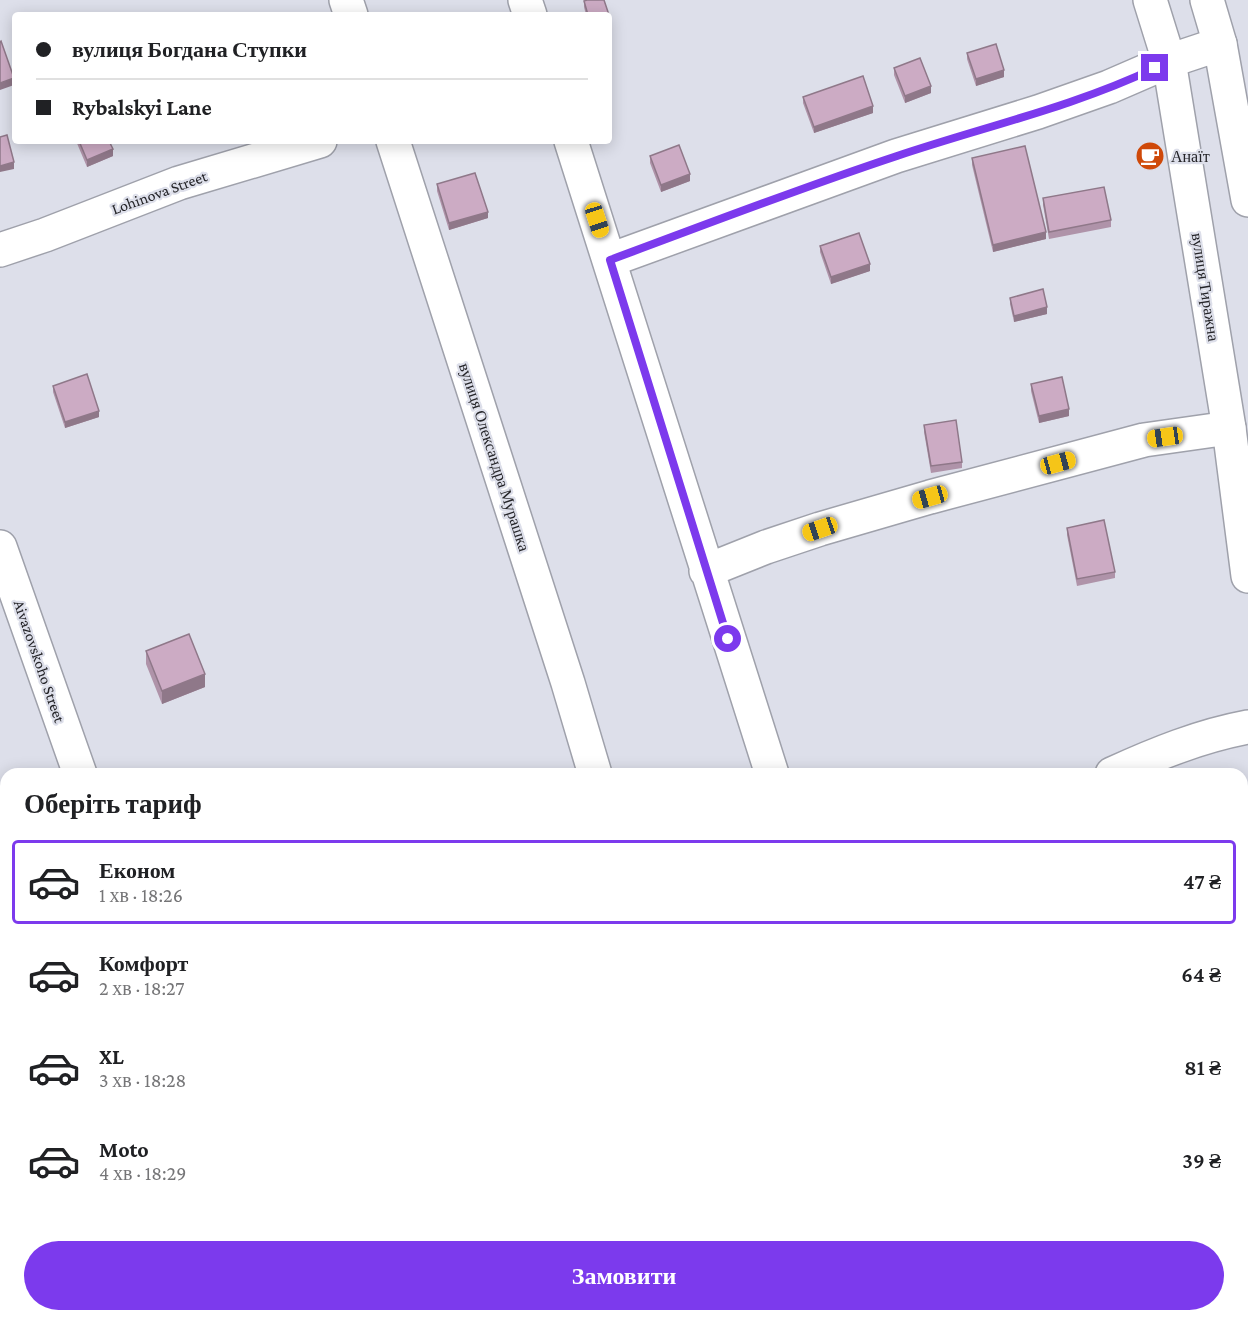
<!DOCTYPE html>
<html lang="uk">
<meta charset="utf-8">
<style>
body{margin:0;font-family:"Crimson Pro",serif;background:#f6f6f6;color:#202124;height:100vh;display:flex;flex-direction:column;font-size:22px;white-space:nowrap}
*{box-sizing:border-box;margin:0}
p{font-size:20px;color:#757577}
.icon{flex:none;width:33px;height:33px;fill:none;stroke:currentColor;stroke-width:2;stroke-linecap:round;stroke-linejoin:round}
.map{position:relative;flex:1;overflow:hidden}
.drawer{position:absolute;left:0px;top:768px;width:1248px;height:554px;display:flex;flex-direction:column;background:#fff;border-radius:18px 18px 0 0;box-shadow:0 3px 15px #0003}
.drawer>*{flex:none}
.banner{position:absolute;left:12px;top:12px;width:600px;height:132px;border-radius:6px;box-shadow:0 3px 15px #0003;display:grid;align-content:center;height:132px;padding:0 24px;background:#fff}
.end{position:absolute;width:27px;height:27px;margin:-14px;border:8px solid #7c3aed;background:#fff;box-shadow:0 0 0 3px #fff}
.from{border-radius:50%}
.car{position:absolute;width:18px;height:36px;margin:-18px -9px;border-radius:8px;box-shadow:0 0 4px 2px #0007;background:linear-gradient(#f5c518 24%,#345 0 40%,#f5c518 0 76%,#345 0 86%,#f5c518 0)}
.banner b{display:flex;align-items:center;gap:21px;height:57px;font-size:22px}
.banner b+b{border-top:2px solid #e0e0e0}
.banner i{width:15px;height:15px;background:#202124}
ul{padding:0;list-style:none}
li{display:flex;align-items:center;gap:18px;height:84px;margin:0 12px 9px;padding:0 12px;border:3px solid transparent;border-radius:6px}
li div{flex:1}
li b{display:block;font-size:22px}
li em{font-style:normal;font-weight:600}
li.current{border-color:#7c3aed}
li>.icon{width:54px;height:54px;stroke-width:1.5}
h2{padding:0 24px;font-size:27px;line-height:72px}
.button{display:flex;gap:12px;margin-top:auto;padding:12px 24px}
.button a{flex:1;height:69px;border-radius:36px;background:#7c3aed;color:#fff;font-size:24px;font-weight:600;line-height:69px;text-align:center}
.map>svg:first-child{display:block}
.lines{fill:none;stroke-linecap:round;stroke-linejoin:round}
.minor-casing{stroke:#9fa1ab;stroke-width:36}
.major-casing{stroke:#9fa1ab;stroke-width:36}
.minor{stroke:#fff;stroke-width:33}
.major{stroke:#fff;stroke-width:33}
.wall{fill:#af93a9}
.shaded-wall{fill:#8f7889}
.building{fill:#ccabc4;stroke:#8f7889;stroke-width:1.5}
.route{stroke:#7c3aed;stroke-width:8}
.labels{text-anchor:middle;stroke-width:4.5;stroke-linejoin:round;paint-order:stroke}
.poi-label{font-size:16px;fill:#242428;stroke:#dddfea;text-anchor:start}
.street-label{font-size:16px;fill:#242428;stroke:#dddfea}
</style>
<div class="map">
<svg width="1248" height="1321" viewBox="0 0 1248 1321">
<rect width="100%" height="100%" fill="#dddfea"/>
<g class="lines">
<!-- minor casing -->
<g class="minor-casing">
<path id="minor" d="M 346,0 L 351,15
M 525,0 L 530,15
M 393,141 L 568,683 L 595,774
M 571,141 L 772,774
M 0,250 L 45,235 L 179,183 L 320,141
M 610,260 L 896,156 L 1038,112 L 1109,87 L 1169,61 L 1220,44
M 0,547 L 80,774
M 706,571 L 766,547 L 820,529 L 930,497 L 1144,440 L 1229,428
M 1112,774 C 1156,754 1200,736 1248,727
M 1242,1100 L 1248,1098
M 249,1316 L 251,1321
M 647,1316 L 649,1321
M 945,1316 L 947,1321
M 538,1321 L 555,1316"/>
</g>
<!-- major casing -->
<g class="major-casing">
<path id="major" d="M 1150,0 L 1169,61 L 1229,428 L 1248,576
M 1207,0 L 1220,44 L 1248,200
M 1248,1321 L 1248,1319"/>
</g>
<!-- minor -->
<use href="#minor" class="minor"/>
<!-- major -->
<use href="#major" class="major"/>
</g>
<!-- wall -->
<path class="wall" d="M 584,1 L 609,15 L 586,15 L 584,7 Z
M 967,53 L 1004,77 L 976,86 L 967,59 Z
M 894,68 L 931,93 L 905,103 L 894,75 Z
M 803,97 L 873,113 L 814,133 L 803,103 Z
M 76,141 L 109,141 L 113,156 L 87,167 Z
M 650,156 L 690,181 L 661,192 L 650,163 Z
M 972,158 L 1046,239 L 993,252 L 972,165 Z
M 437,184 L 488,218 L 449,230 L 437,191 Z
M 1043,198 L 1111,220 L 1111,227 L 1049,239 L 1043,205 Z
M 820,246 L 870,271 L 831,284 L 820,252 Z
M 1010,298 L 1047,314 L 1014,322 L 1010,304 Z
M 1031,384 L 1069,416 L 1039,423 L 1031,391 Z
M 53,386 L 99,417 L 65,428 L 53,392 Z
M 924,425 L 962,462 L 962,468 L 931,473 L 924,432 Z
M 1067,528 L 1115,572 L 1115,578 L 1077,586 L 1067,535 Z
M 146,651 L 205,687 L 162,704 L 146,664 Z"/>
<!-- shaded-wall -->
<path class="shaded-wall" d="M 1004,70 L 1004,77 L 976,86 L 976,79 Z
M 14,78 L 14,85 L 0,90 L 0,83 Z
M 931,86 L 931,93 L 905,103 L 905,96 Z
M 873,106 L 873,113 L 814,133 L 814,127 Z
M 113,149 L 113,156 L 87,167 L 87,160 Z
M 14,162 L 14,169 L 0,172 L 0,166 Z
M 690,174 L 690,181 L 661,192 L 661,185 Z
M 488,212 L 488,218 L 449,230 L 449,223 Z
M 1046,232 L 1046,239 L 993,252 L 993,245 Z
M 870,264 L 870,271 L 831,284 L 831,277 Z
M 1047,307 L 1047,314 L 1014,322 L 1014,316 Z
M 1069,409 L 1069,416 L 1039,423 L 1039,416 Z
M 99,411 L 99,417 L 65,428 L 65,422 Z
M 205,674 L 205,687 L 162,704 L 162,691 Z
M 72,1316 L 81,1316 L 72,1319 Z"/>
<!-- building -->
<path class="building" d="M 587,0 L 604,0 L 609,15 L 588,15 L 584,1 Z
M 1,41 L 14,78 L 0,83 L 0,42 Z
M 996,44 L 1004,70 L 976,79 L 967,53 Z
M 920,58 L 931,86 L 905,96 L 894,68 Z
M 863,76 L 873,106 L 814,127 L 803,97 Z
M 7,135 L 14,162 L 0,166 L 0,137 Z
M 79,141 L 109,141 L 113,149 L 87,160 Z
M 679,145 L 690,174 L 661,185 L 650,156 Z
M 1025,146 L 1046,232 L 993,245 L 972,158 Z
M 475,173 L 488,212 L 449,223 L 437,184 Z
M 1104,187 L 1111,220 L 1049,232 L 1043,198 Z
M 859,233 L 870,264 L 831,277 L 820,246 Z
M 1043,289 L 1047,307 L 1014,316 L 1010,298 Z
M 87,374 L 99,411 L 65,422 L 53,386 Z
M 1062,377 L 1069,409 L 1039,416 L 1031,384 Z
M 956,420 L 962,462 L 931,466 L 924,425 Z
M 1104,520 L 1115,572 L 1077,579 L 1067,528 Z
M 189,634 L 205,674 L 162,691 L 146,651 Z"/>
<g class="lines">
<!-- route -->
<path class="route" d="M 728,639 L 610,260 C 705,225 800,188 897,156 C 983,127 1073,107 1155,68"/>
</g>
<!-- icons -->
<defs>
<g id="cafe-disc" transform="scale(1.5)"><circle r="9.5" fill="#cf4909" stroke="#dddfea"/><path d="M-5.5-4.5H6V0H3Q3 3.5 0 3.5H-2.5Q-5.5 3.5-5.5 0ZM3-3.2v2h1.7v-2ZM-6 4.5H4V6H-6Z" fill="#fff"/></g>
</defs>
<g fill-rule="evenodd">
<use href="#cafe-disc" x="1150" y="156"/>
</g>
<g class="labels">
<!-- poi labels -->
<g class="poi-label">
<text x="1171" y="162">Анаїт</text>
</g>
<!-- street labels -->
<g class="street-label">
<text transform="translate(159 192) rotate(-20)" y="6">Lohinova Street</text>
<text transform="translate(1206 287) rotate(81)" y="6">вулиця Тиражна</text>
<text transform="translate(495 457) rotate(72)" y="6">вулиця Олександра Мурашка</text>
<text transform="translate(40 661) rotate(71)" y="6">Aivazovskoho Street</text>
</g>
</g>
</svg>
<i class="end from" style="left:728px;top:639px"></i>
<i class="end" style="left:1155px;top:68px"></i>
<i class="car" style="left:597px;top:220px;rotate:162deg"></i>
<i class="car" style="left:1165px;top:437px;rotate:262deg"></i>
<i class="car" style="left:1058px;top:463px;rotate:75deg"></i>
<i class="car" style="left:930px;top:497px;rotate:254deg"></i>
<i class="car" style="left:820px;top:529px;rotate:251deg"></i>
<div class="banner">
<b><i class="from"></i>вулиця Богдана Ступки</b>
<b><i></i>Rybalskyi Lane</b>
</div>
<section class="drawer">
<h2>Оберіть тариф</h2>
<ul>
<li class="current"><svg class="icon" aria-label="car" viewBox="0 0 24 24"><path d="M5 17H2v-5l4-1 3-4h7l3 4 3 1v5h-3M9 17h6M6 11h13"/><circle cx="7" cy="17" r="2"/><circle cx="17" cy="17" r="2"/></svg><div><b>Економ</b><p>1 хв · 18:26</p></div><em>47 ₴</em></li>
<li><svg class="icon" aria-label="car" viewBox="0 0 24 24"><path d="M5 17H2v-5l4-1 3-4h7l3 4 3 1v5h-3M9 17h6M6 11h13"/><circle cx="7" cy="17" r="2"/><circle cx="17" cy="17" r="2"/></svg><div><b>Комфорт</b><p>2 хв · 18:27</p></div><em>64 ₴</em></li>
<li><svg class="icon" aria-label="car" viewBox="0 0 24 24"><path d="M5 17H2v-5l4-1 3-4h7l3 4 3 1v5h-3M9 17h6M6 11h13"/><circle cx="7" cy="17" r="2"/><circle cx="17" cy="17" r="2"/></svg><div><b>XL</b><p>3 хв · 18:28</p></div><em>81 ₴</em></li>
<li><svg class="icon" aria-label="car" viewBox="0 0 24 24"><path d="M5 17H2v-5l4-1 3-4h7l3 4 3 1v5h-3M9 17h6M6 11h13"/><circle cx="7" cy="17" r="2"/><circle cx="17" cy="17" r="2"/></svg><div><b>Moto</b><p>4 хв · 18:29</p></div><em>39 ₴</em></li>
</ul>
<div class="button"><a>Замовити</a></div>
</section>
</div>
